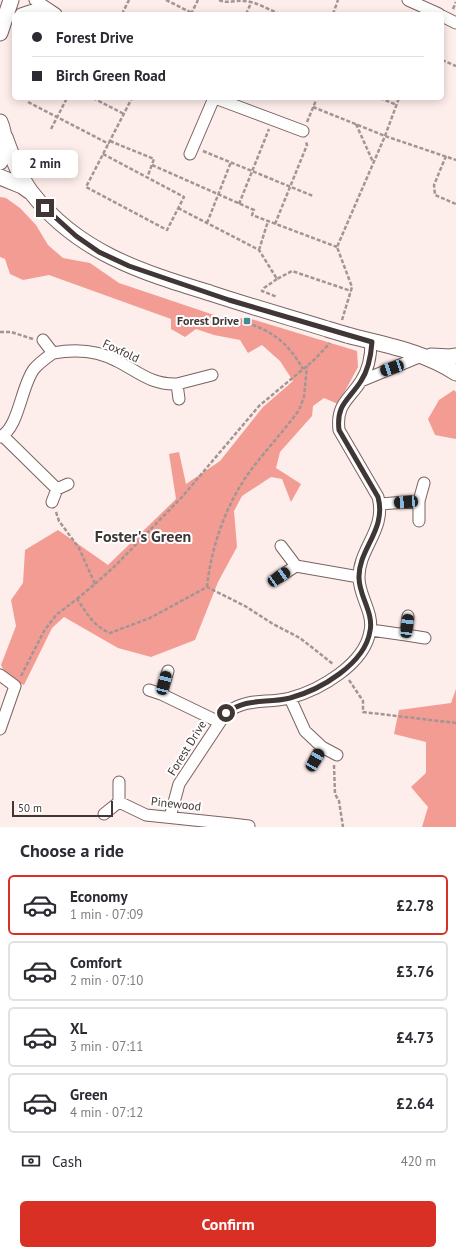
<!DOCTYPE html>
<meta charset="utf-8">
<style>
body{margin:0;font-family:"PT Sans",sans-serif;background:#f7f7f7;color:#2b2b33;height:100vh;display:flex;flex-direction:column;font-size:15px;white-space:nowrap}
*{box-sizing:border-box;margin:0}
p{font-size:13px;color:#7c7c81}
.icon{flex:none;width:22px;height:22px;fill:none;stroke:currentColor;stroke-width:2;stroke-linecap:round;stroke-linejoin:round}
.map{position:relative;height:827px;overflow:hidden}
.panel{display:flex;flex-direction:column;background:#fff;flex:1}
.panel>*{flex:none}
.banner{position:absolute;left:12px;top:12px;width:432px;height:88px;border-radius:6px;box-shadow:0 2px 10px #0003;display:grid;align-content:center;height:88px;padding:0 20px;background:#fff}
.scale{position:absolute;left:12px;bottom:10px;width:101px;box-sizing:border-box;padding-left:4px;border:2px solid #403635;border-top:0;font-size:11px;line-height:14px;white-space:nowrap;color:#403635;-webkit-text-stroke:3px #fff;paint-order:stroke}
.end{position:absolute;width:18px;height:18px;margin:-9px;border:5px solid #403635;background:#fff;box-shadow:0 0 0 2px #fff}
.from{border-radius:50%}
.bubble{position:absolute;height:28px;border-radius:6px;background:#fff;box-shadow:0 2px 10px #0003;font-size:13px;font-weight:700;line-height:28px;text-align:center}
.car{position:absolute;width:12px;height:24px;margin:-12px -6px;border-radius:5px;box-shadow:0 0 3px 1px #0007;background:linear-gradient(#222 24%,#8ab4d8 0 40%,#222 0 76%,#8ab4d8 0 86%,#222 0)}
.banner b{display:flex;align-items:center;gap:14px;height:38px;font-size:15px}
.banner b+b{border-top:1px solid #e1e1e2}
.banner i{width:10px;height:10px;background:#2b2b33}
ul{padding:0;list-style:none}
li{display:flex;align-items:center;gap:12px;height:60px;margin:0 8px 6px;padding:0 12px;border:2px solid #e1e1e2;border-radius:6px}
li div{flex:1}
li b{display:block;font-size:15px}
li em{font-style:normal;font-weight:700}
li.current{border-color:#d93025}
li>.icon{width:36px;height:36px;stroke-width:1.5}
h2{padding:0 20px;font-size:18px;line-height:48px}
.pay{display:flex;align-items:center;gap:10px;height:44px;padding:0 20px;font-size:15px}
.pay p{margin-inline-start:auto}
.action{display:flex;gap:8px;margin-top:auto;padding:8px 20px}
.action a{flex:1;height:46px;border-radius:6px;background:#d93025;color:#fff;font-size:16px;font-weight:700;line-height:46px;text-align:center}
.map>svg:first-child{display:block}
.forest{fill:#f39c93}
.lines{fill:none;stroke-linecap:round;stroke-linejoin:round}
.street-casing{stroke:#796461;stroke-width:13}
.secondary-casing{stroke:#796461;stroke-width:17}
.path{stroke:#a39594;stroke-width:2.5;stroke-dasharray:4 2;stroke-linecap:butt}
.street{stroke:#fff;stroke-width:11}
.secondary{stroke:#fff;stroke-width:15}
.secondary-bridge-casing{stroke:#796461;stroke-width:17;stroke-linecap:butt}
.secondary-bridge{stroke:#fff;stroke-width:15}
.route{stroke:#403635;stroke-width:5}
.poi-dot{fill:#438a92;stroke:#fff;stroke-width:1.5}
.labels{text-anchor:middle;stroke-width:4;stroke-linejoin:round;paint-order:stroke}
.poi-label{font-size:12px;font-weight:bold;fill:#403635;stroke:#fff;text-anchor:end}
.street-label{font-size:12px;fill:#403635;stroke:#fff}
.district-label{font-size:16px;font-weight:bold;fill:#403635;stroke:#fff}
</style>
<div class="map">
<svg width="456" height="827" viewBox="0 0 456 827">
<rect width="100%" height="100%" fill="#fdedeb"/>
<!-- forest -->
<path class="forest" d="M 0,197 L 6,198 L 20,208 L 36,225 L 48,245 L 63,258 L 90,263 L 119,283 L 226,319 L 248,318 L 357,351 L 358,367 L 338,404 L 324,398 L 313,406 L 312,416 L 280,452 L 276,468 L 301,484 L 291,502 L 282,479 L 271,477 L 242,496 L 234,511 L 237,547 L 218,582 L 195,640 L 151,657 L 118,648 L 64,617 L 52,628 L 24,685 L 8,679 L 1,665 L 16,626 L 11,600 L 23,583 L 25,550 L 58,530 L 108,565 L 176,499 L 169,454 L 179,452 L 186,484 L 220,461 L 263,407 L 293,381 L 280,361 L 262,345 L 248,353 L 240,340 L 214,335 L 196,329 L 185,337 L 171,329 L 171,319 L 49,275 L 23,280 L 10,274 L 5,259 L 0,257 Z
M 454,390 L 456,392 L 456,439 L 435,435 L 428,419 L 439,400 Z
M 456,689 L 456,827 L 422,827 L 428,807 L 411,787 L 426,773 L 426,742 L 394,734 L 399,710 L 451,703 Z"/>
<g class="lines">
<!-- street casing -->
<g class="street-casing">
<path id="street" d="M 35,0 L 56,14
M 408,0 L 439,14
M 21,14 L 30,11 L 46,8
M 442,16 L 456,23
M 215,98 L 303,131
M 190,154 L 214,98
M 43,340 L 53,353 C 75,349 97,350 117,361 C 139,372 151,385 177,384
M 361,381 L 424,355
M 179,399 L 177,384 L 212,375
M 3,436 L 57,489
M 0,437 C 19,428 21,386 34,369 C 39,363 46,358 53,353
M 52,502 L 57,489 L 68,484
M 380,504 L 419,501
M 419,521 L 419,501 L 424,483
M 296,566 L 359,577
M 279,577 L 296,566 L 281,546
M 408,616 L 406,635 L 425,638
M 371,630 L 406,635
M 0,675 L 15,686 L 0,729
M 149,690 L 161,694 L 168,671
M 161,694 L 219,722
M 290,698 L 305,731 L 322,747
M 315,760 L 322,747 L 337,755
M 119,802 L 146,815 L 232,824
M 104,814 L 119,802 L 119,782
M 170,817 L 179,784 L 226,713 C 248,697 265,704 290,698 C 320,690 365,664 370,631 C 374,613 359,596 359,578 C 358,549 387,529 378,497 L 339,430 C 336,404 349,400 361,381 C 369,369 371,355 371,342
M 232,827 L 232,824 L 249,826"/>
</g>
<!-- secondary casing -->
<g class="secondary-casing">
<path id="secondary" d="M 0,33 L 11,0
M 0,122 C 6,136 5,148 0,162
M 5,137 C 12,156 19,176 31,192 C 77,252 141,272 210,293 C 249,306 288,317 327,329
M 0,177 L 22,186 L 29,191
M 347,335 C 384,345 423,351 456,373
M 431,356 L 450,357 L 456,356"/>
</g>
<!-- path -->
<path class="path" d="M 166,0 L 192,13
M 219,0 C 228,4 234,0 244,1 C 255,1 269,10 280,14
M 453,9 L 456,2
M 122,14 L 129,0
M 191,14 L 198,0
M 246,14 L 251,3
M 333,14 L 338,0
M 442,60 L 456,66
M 93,98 L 124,114
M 380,98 L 397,105
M 28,102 L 109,144
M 313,107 L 385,136 L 456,160
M 307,122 L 317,98
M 356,124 L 373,162
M 51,129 L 67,98
M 110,141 L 154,159 L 147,178
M 203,151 L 313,196
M 103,154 L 184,197 L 167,230 L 86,187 L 132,98
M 446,156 L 434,185 L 435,195 L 456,204
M 152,165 L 254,210 L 252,215 L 337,247
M 239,204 L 269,129
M 178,208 L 259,250 L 277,279 L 292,271 L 351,291
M 207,223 L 231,162
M 275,224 L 307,145 L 306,142
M 259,250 L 268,221
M 277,279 L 264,288 L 262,291 L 277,297
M 342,320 L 352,287 L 337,247 L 385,136 L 399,98
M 241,321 C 271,330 287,341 303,369
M 0,332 L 11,332 L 33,339
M 56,512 L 59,521 L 79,548 L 95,584 L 77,599
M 95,584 L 116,565 L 182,497 L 259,406 L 314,360 L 330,343
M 207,587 C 211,548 225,507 248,474 C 264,452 283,432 299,410 L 304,397 L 307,366
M 21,676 L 44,631 L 56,615 L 77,599 C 87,613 93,626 110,633 L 150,618 L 207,587 L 245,606 L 273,624 L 300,638 L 333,664
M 349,680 L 363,701 L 363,712 L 456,723
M 334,765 L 335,794 L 339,801 L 343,827"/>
<!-- street -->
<use href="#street" class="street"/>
<!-- secondary -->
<use href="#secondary" class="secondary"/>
<!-- secondary-bridge casing -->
<g class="secondary-bridge-casing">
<path id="secondary-bridge" d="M 327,329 L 347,335"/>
</g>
<!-- secondary-bridge -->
<use href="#secondary-bridge" class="secondary-bridge"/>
</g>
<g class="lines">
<!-- route -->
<path class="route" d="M 45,208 L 76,236 L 99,252 L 129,266 L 229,300 L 372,342 C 371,355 369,369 361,381 C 349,400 336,404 339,430 L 378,497 C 387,530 358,549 359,578 C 359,596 374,613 370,631 C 365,664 320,690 290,698 C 265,704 248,697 226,713"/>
</g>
<!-- markers -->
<rect class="poi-dot" x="243" y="317" width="8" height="8" rx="2"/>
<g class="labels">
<!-- poi labels -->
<g class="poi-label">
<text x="239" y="325">Forest Drive</text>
</g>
<!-- street labels -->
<g class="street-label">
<text transform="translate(121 351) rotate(25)" y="4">Foxfold</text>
<text transform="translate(187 748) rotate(-58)" y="4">Forest Drive</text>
<text transform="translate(176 804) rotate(6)" y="4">Pinewood</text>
</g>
<!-- district labels -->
<g class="district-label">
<text x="143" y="542">Foster's Green</text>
</g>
</g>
</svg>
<div class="scale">50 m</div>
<i class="end from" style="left:226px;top:713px"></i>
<i class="end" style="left:45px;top:208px"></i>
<div class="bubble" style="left:12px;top:150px;width:66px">2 min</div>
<i class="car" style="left:392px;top:368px;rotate:252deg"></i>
<i class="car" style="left:406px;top:502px;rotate:266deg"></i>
<i class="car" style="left:279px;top:577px;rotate:56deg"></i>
<i class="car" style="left:407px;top:626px;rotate:7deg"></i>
<i class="car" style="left:164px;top:683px;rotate:14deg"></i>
<i class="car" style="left:315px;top:760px;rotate:30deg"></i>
<div class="banner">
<b><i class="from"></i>Forest Drive</b>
<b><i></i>Birch Green Road</b>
</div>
</div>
<section class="panel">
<h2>Choose a ride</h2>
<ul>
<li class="current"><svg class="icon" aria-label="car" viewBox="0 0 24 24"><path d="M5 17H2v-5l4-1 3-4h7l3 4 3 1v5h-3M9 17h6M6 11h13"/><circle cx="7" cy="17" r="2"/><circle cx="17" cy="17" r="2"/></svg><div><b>Economy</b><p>1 min · 07:09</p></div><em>£2.78</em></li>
<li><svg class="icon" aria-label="car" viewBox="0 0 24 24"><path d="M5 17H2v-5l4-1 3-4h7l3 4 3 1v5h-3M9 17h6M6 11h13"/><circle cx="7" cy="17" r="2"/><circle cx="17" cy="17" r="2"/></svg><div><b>Comfort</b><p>2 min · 07:10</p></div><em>£3.76</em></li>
<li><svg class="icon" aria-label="car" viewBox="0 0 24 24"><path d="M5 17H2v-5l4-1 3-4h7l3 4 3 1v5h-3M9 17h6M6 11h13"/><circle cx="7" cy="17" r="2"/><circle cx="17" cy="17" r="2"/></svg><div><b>XL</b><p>3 min · 07:11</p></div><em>£4.73</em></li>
<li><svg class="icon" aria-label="car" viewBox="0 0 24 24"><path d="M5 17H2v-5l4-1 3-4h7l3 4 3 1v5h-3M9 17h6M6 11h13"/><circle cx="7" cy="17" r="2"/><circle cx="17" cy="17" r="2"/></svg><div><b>Green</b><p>4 min · 07:12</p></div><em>£2.64</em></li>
</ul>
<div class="pay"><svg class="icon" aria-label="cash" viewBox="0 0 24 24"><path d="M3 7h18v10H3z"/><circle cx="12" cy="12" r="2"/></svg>Cash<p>420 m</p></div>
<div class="action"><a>Confirm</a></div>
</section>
